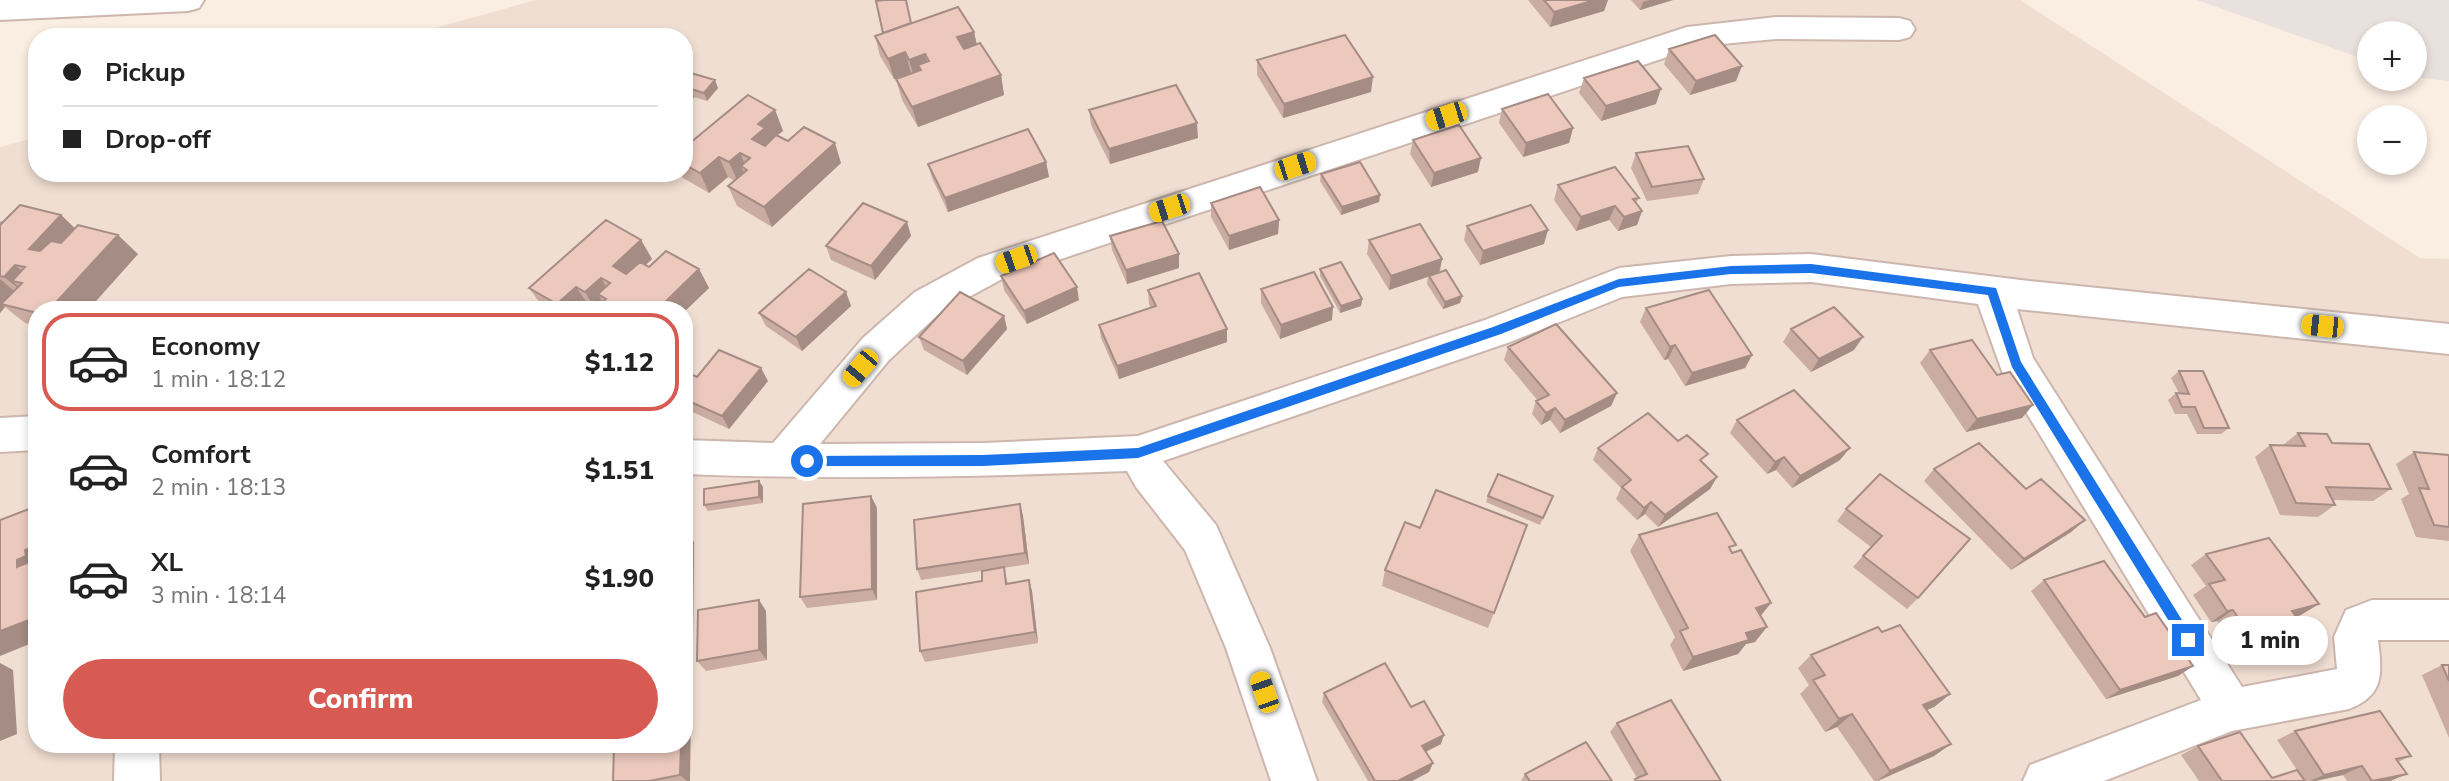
<!DOCTYPE html>
<meta charset="utf-8">
<style>
body{margin:0;font-family:"Nunito Sans",sans-serif;background:#f6f6f6;color:#222;height:100vh;display:flex;flex-direction:column;font-size:26px;white-space:nowrap}
*{box-sizing:border-box;margin:0}
p{font-size:23px;color:#767676}
.icon{flex:none;width:38px;height:38px;fill:none;stroke:currentColor;stroke-width:2;stroke-linecap:round;stroke-linejoin:round}
.map{position:relative;flex:1;overflow:hidden}
.panel{position:absolute;left:28px;top:301px;width:665px;height:452px;display:flex;flex-direction:column;background:#fff;border-radius:28px;box-shadow:0 4px 10px #0003}
.panel>*{flex:none}
.guide{position:absolute;left:28px;top:28px;width:665px;height:154px;border-radius:28px;box-shadow:0 4px 10px #0003;display:grid;align-content:center;height:154px;padding:0 35px;background:#fff}
.buttons{position:absolute;left:2357px;top:21px;display:grid;gap:14px}
.buttons a{display:grid;place-items:center;width:70px;height:70px;border-radius:50%;background:#fff;box-shadow:0 4px 10px #0003;font-size:35px}
.end{position:absolute;width:32px;height:32px;margin:-16px;border:9px solid #1a73e8;background:#fff;box-shadow:0 0 0 4px #fff}
.from{border-radius:50%}
.bubble{position:absolute;height:49px;border-radius:24px;background:#fff;box-shadow:0 4px 10px #0003;font-size:23px;font-weight:800;line-height:49px;text-align:center}
.car{position:absolute;width:21px;height:42px;margin:-21px -10px;border-radius:9px;box-shadow:0 0 5px 2px #0007;background:linear-gradient(#f5c518 24%,#345 0 40%,#f5c518 0 76%,#345 0 86%,#f5c518 0)}
.guide b{display:flex;align-items:center;gap:24px;height:66px;font-size:26px}
.guide b+b{border-top:2px solid #e0e0e0}
.guide i{width:18px;height:18px;background:#222}
ul{padding:12px 0 0;list-style:none}
li{display:flex;align-items:center;gap:21px;height:98px;margin:0 14px 10px;padding:0 21px;border:4px solid transparent;border-radius:28px}
li div{flex:1}
li b{display:block;font-size:26px}
li em{font-style:normal;font-weight:800}
li.current{border-color:#d85b53}
li>.icon{width:63px;height:63px;stroke-width:1.5}
.action{display:flex;gap:14px;margin-top:auto;padding:14px 35px}
.action a{flex:1;height:80px;border-radius:42px;background:#d85b53;color:#fff;font-size:28px;font-weight:800;line-height:80px;text-align:center}
.map>svg:first-child{display:block}
.residential{fill:#f0ded2;fill-rule:evenodd}
.industrial{fill:#e9e1dd}
.lines{fill:none;stroke-linecap:round;stroke-linejoin:round}
.minor-casing{stroke:#ccb6ad;stroke-width:4}
.minor{fill:#fff;fill-rule:evenodd}
.wall{fill:#cbaca3}
.shaded-wall{fill:#a58c84}
.building{fill:#ecc8bd;stroke:#a58c84;stroke-width:2}
.route{fill:#1a73e8}
</style>
<div class="map">
<svg width="2449" height="781" viewBox="0 0 2449 781">
<rect width="100%" height="100%" fill="#faede2"/>
<!-- residential -->
<path class="residential" d="M 536,0 L 2020,0 L 2420,258 L 2449,259 L 2449,781 L 0,781 L 0,147 L 37,137 L 37,173 L 684,173 L 684,37 L 402,37 ZM 37,310 L 684,310 L 684,744 L 37,744 Z"/>
<!-- industrial -->
<path class="industrial" d="M 2197,0 L 2449,0 L 2449,81 L 2415,77 L 2415,33 L 2370,33 L 2369,61 Z"/>
<g class="lines">
<!-- minor casing -->
<g class="minor-casing">
<path id="minor" d="M 0,0 L 204,0 L 199,8 L 188,11 L 0,20 Z
M 1776,17 L 1899,18 L 1910,21 L 1915,29 L 1910,37 L 1899,40 L 1776,39 L 1700,46 L 1004,278 L 941,312 L 889,360 L 820,444 L 983,443 L 1138,436 L 1485,320 L 1619,268 L 1731,256 L 1811,254 L 2029,281 L 2449,324 L 2449,354 L 2017,309 L 2033,358 L 2242,687 L 2337,669 L 2334,637 L 2346,610 L 2372,600 L 2449,600 L 2449,640 L 2378,640 C 2382,673 2385,695 2349,709 L 2232,731 L 2104,781 L 2023,781 L 2030,765 L 2201,700 L 2003,374 L 1978,304 L 1811,282 L 1731,284 L 1622,297 L 1510,342 L 1163,461 L 1216,525 L 1270,648 L 1317,781 L 1271,781 L 1226,648 L 1185,550 L 1136,487 L 1127,471 C 979,477 832,480 684,474 L 684,440 L 773,443 L 863,338 L 915,292 L 978,258 L 1687,27 Z
M 37,416 L 37,450 L 0,452 L 0,418 Z
M 115,744 L 159,744 L 160,781 L 114,781 Z"/>
</g>
<!-- minor -->
<use href="#minor" class="minor"/>
</g>
<!-- wall -->
<path class="wall" d="M 1528,0 L 1608,0 L 1604,11 L 1550,27 Z
M 1631,0 L 1673,0 L 1640,10 Z
M 911,23 L 974,32 L 977,44 L 1001,75 L 1004,95 L 918,127 L 902,100 L 896,79 L 911,74 L 911,73 L 894,79 L 880,56 L 875,36 Z
M 1669,49 L 1736,81 L 1690,95 L 1664,64 Z
M 1257,60 L 1371,92 L 1283,118 L 1257,75 Z
M 684,71 L 718,88 L 707,101 L 694,97 L 684,109 Z
M 1584,78 L 1656,104 L 1601,121 L 1579,93 Z
M 1502,109 L 1573,128 L 1569,143 L 1523,157 L 1499,123 Z
M 775,110 L 783,131 L 777,135 L 788,141 L 841,163 L 772,227 L 737,206 L 728,186 L 735,181 L 728,177 L 709,193 L 683,178 L 681,173 L 684,173 L 684,148 Z
M 1089,110 L 1198,138 L 1110,164 L 1091,125 Z
M 1413,140 L 1478,172 L 1431,187 L 1410,154 Z
M 1636,153 L 1704,179 L 1698,194 L 1647,201 L 1631,168 Z
M 1046,162 L 1049,177 L 948,212 L 932,178 L 928,164 Z
M 1321,174 L 1380,195 L 1379,202 L 1341,215 L 1320,181 Z
M 1558,185 L 1639,198 L 1636,203 L 1642,211 L 1637,225 L 1618,231 L 1609,220 L 1576,231 L 1554,200 Z
M 1211,203 L 1279,220 L 1278,234 L 1229,250 L 1211,217 Z
M 61,215 L 75,229 L 138,254 L 88,310 L 37,310 L 37,326 L 25,323 L 5,307 L 0,313 L 0,221 L 4,222 Z
M 907,222 L 911,236 L 875,280 L 831,260 L 826,246 Z
M 1467,226 L 1544,244 L 1480,265 L 1464,240 Z
M 1110,236 L 1179,254 L 1179,268 L 1127,284 L 1112,250 Z
M 641,240 L 652,259 L 646,265 L 649,267 L 699,269 L 709,288 L 684,312 L 684,310 L 595,310 L 589,306 L 584,310 L 548,310 L 542,306 L 529,288 Z
M 1369,240 L 1442,259 L 1440,272 L 1462,296 L 1460,303 L 1443,309 L 1427,284 L 1428,277 L 1389,290 L 1367,254 Z
M 1320,269 L 1362,299 L 1361,306 L 1340,313 L 1320,276 Z
M 1001,276 L 1079,300 L 1027,324 L 1004,290 Z
M 1261,289 L 1332,320 L 1280,339 L 1261,303 Z
M 1148,290 L 1227,329 L 1227,342 L 1119,379 L 1101,338 L 1099,325 L 1151,308 L 1149,304 Z
M 846,292 L 851,306 L 802,351 L 766,326 L 759,313 Z
M 1646,308 L 1752,355 L 1745,368 L 1685,386 L 1668,359 L 1664,360 L 1640,322 Z
M 1004,316 L 1007,329 L 967,375 L 924,350 L 919,337 Z
M 1791,329 L 1854,350 L 1811,372 L 1783,342 Z
M 1508,347 L 1617,393 L 1611,406 L 1560,433 L 1550,420 L 1541,425 L 1532,414 L 1536,401 L 1538,401 L 1504,360 Z
M 1930,350 L 1997,375 L 2022,418 L 1966,432 L 1920,363 Z
M 684,371 L 697,377 L 768,381 L 729,429 L 684,408 Z
M 2179,371 L 2229,428 L 2221,434 L 2197,434 L 2187,414 L 2175,414 L 2168,400 L 2176,393 L 2179,393 L 2171,378 Z
M 1737,420 L 1840,460 L 1792,488 L 1776,470 L 1767,474 L 1730,433 Z
M 2298,433 L 2332,443 L 2391,489 L 2373,501 L 2333,500 L 2335,505 L 2318,517 L 2280,515 L 2255,457 L 2270,445 L 2283,445 Z
M 1598,448 L 1703,463 L 1717,477 L 1710,489 L 1658,527 L 1645,514 L 1637,520 L 1616,499 L 1621,488 L 1593,460 Z
M 2414,452 L 2449,455 L 2449,541 L 2416,537 L 2401,499 L 2409,494 L 2396,464 Z
M 1934,469 L 2026,489 L 2085,520 L 2071,532 L 2011,570 L 1924,481 Z
M 1880,474 L 1918,598 L 1907,609 L 1853,567 L 1871,547 L 1837,521 L 1846,509 Z
M 759,481 L 763,487 L 763,503 L 708,511 L 704,505 Z
M 871,496 L 877,508 L 877,600 L 807,608 L 800,597 Z
M 1488,496 L 1553,496 L 1540,525 L 1486,502 Z
M 1020,504 L 1023,516 L 1029,564 L 1004,568 L 1008,584 L 1029,580 L 1032,591 L 1038,643 L 925,662 L 920,651 L 982,581 L 982,571 L 921,580 L 917,569 Z
M 684,530 L 686,530 L 694,542 L 693,638 L 684,639 Z
M 1639,535 L 1731,551 L 1771,603 L 1760,616 L 1755,642 L 1746,644 L 1738,654 L 1683,671 L 1670,645 L 1675,637 L 1630,551 Z
M 2206,554 L 2301,615 L 2296,617 L 2306,631 L 2289,642 L 2240,654 L 2217,621 L 2211,622 L 2193,595 L 2206,586 L 2191,565 Z
M 1385,570 L 1494,613 L 1488,628 L 1382,586 Z
M 2044,580 L 2145,617 L 2193,666 L 2178,676 L 2106,699 L 2031,591 Z
M 766,611 L 767,660 L 706,671 L 697,661 Z
M 1811,655 L 1950,694 L 1934,707 L 1927,710 L 1951,744 L 1934,756 L 1878,781 L 1874,781 L 1837,727 L 1825,732 L 1800,694 L 1809,685 L 1798,668 Z
M 2442,665 L 2449,665 L 2449,738 L 2422,675 Z
M 684,682 L 691,690 L 690,781 L 613,781 L 684,744 Z
M 1324,693 L 1411,707 L 1441,744 L 1426,752 L 1433,763 L 1429,772 L 1412,781 L 1368,781 L 1322,702 Z
M 1617,723 L 1721,781 L 1633,781 L 1637,778 L 1610,732 Z
M 2295,731 L 2411,756 L 2398,762 L 2407,774 L 2390,781 L 2347,781 L 2343,775 L 2315,781 L 2199,781 L 2181,755 L 2198,746 L 2272,778 L 2297,770 L 2277,740 Z
M 1525,774 L 1612,781 L 1521,781 Z"/>
<!-- shaded-wall -->
<path class="shaded-wall" d="M 1595,0 L 1608,0 L 1604,11 L 1550,27 L 1554,12 Z
M 1650,0 L 1673,0 L 1640,10 L 1643,2 Z
M 974,32 L 978,52 L 961,58 L 957,37 Z
M 905,52 L 911,73 L 894,79 L 888,59 Z
M 925,54 L 930,75 L 921,70 L 918,65 L 921,78 L 915,80 L 909,60 Z
M 1742,66 L 1736,81 L 1690,95 L 1696,81 Z
M 1001,75 L 1004,95 L 918,127 L 912,107 Z
M 1373,77 L 1371,92 L 1283,118 L 1284,104 Z
M 715,80 L 718,88 L 707,101 L 704,93 Z
M 691,89 L 694,97 L 684,109 L 684,97 Z
M 1661,89 L 1656,104 L 1601,121 L 1606,106 Z
M 775,110 L 783,131 L 770,141 L 760,159 L 752,139 L 758,124 Z
M 1197,123 L 1198,138 L 1110,164 L 1109,149 Z
M 1573,128 L 1569,143 L 1523,157 L 1526,143 Z
M 835,143 L 841,163 L 772,227 L 764,207 Z
M 740,153 L 747,169 L 741,166 L 745,175 L 738,182 L 729,162 Z
M 719,157 L 728,177 L 709,193 L 700,173 Z
M 1481,158 L 1478,172 L 1431,187 L 1434,173 Z
M 1046,162 L 1049,177 L 948,212 L 945,198 Z
M 1380,195 L 1379,202 L 1341,215 L 1342,207 Z
M 1615,206 L 1609,220 L 1576,231 L 1581,217 Z
M 1642,211 L 1637,225 L 1618,231 L 1624,217 Z
M 61,215 L 82,235 L 51,268 L 29,249 Z
M 1279,220 L 1278,234 L 1229,250 L 1229,236 Z
M 907,222 L 911,236 L 875,280 L 871,266 Z
M 1548,230 L 1544,244 L 1480,265 L 1483,251 Z
M 118,235 L 138,254 L 88,310 L 49,310 Z
M 641,240 L 652,259 L 624,285 L 613,266 Z
M 1179,254 L 1179,268 L 1127,284 L 1126,270 Z
M 1442,259 L 1439,273 L 1389,290 L 1391,276 Z
M 15,265 L 38,284 L 12,281 L 28,294 L 27,295 L 4,277 Z
M 699,269 L 709,288 L 684,312 L 684,310 L 657,310 Z
M 601,278 L 612,297 L 598,294 L 604,304 L 596,310 L 585,292 Z
M 0,279 L 18,294 L 1,304 L 5,307 L 0,313 Z
M 576,287 L 589,306 L 584,310 L 561,310 L 557,304 Z
M 1077,287 L 1079,300 L 1027,324 L 1024,311 Z
M 846,292 L 851,306 L 802,351 L 796,337 Z
M 1462,296 L 1460,303 L 1443,309 L 1445,302 Z
M 1362,299 L 1361,306 L 1340,313 L 1341,306 Z
M 1333,307 L 1332,320 L 1280,339 L 1281,325 Z
M 1004,316 L 1007,329 L 967,375 L 963,361 Z
M 1227,329 L 1227,342 L 1119,379 L 1117,366 Z
M 1863,337 L 1854,350 L 1811,372 L 1819,359 Z
M 1675,345 L 1668,359 L 1664,360 L 1670,347 Z
M 1752,355 L 1745,368 L 1685,386 L 1692,373 Z
M 761,368 L 768,381 L 729,429 L 722,416 Z
M 1617,393 L 1611,406 L 1560,433 L 1565,420 Z
M 2033,405 L 2022,418 L 1966,432 L 1977,419 Z
M 1555,408 L 1550,420 L 1541,425 L 1546,413 Z
M 1850,448 L 1840,460 L 1792,488 L 1800,476 Z
M 1784,457 L 1776,470 L 1767,474 L 1775,462 Z
M 1717,477 L 1710,489 L 1658,527 L 1665,515 Z
M 759,481 L 763,487 L 763,503 L 759,497 Z
M 871,496 L 877,508 L 877,600 L 872,589 Z
M 1651,502 L 1645,514 L 1637,520 L 1644,508 Z
M 1020,504 L 1023,516 L 1029,564 L 1025,553 Z
M 2085,520 L 2071,532 L 2011,570 L 2024,559 Z
M 686,530 L 694,542 L 693,638 L 684,628 Z
M 37,545 L 37,578 L 17,567 L 17,560 L 25,550 Z
M 1029,580 L 1032,591 L 1038,643 L 1035,632 Z
M 759,600 L 766,611 L 767,660 L 759,650 Z
M 1771,603 L 1759,618 L 1756,608 Z
M 2319,604 L 2301,615 L 2275,622 L 2292,611 Z
M 2233,610 L 2217,621 L 2211,622 L 2227,611 Z
M 37,617 L 37,641 L 0,656 L 0,631 Z
M 1767,627 L 1755,642 L 1746,644 L 1738,654 L 1683,671 L 1693,657 L 1746,633 Z
M 2306,631 L 2289,642 L 2240,654 L 2256,644 Z
M 0,663 L 13,670 L 17,734 L 0,741 Z
M 2193,666 L 2178,676 L 2106,699 L 2120,690 Z
M 684,682 L 691,690 L 690,781 L 687,781 L 680,775 L 681,744 L 684,744 Z
M 1950,694 L 1934,707 L 1907,718 L 1923,705 Z
M 1852,714 L 1837,727 L 1825,732 L 1839,719 Z
M 1444,735 L 1441,744 L 1419,755 L 1422,746 Z
M 1951,744 L 1934,756 L 1877,781 L 1890,771 Z
M 1433,763 L 1429,772 L 1412,781 L 1398,781 Z
M 2362,766 L 2343,775 L 2315,781 L 2310,781 L 2324,775 Z
M 2407,774 L 2390,781 L 2376,781 Z"/>
<!-- building -->
<path class="building" d="M 884,0 L 906,0 L 911,23 L 883,33 L 876,1 Z
M 1544,0 L 1595,0 L 1554,12 Z
M 958,7 L 974,32 L 957,37 L 964,49 L 980,43 L 1001,75 L 912,107 L 896,79 L 921,70 L 918,65 L 929,61 L 925,54 L 909,60 L 905,52 L 888,59 L 875,36 Z
M 1345,35 L 1373,77 L 1284,104 L 1257,60 Z
M 1715,35 L 1742,66 L 1696,81 L 1669,49 Z
M 1638,61 L 1661,89 L 1606,106 L 1584,78 Z
M 684,71 L 715,80 L 704,93 L 691,89 L 684,97 Z
M 1176,85 L 1197,123 L 1109,149 L 1089,110 Z
M 1548,94 L 1573,128 L 1526,143 L 1502,109 Z
M 748,95 L 775,110 L 758,124 L 765,128 L 752,139 L 765,146 L 776,135 L 788,141 L 804,127 L 835,143 L 764,207 L 728,186 L 747,170 L 741,166 L 750,158 L 740,153 L 729,162 L 719,157 L 700,173 L 684,164 L 684,148 Z
M 1459,125 L 1481,158 L 1434,173 L 1413,140 Z
M 1028,129 L 1046,162 L 945,198 L 928,164 Z
M 1688,146 L 1704,179 L 1652,187 L 1636,153 Z
M 1360,162 L 1380,195 L 1342,207 L 1321,174 Z
M 1615,167 L 1639,198 L 1633,199 L 1642,211 L 1624,217 L 1615,206 L 1581,217 L 1558,185 Z
M 1260,187 L 1279,220 L 1229,236 L 1211,203 Z
M 863,203 L 907,222 L 871,266 L 826,246 Z
M 20,205 L 61,215 L 29,249 L 40,251 L 51,241 L 61,243 L 78,225 L 118,235 L 49,310 L 37,310 L 37,313 L 1,304 L 22,283 L 12,281 L 25,267 L 15,265 L 4,277 L 0,276 L 0,225 Z
M 1531,205 L 1548,230 L 1483,251 L 1467,226 Z
M 606,220 L 641,240 L 613,266 L 626,274 L 640,262 L 649,267 L 666,251 L 699,269 L 657,310 L 595,310 L 606,299 L 598,294 L 610,283 L 601,278 L 585,292 L 576,287 L 557,304 L 529,288 Z
M 1162,221 L 1179,254 L 1126,270 L 1110,236 Z
M 1420,224 L 1442,259 L 1391,276 L 1369,240 Z
M 1054,253 L 1077,287 L 1024,311 L 1001,276 Z
M 1341,262 L 1362,299 L 1341,306 L 1320,269 Z
M 809,269 L 846,292 L 796,337 L 759,313 Z
M 1446,270 L 1462,296 L 1445,302 L 1429,276 Z
M 1314,272 L 1333,307 L 1281,325 L 1261,289 Z
M 1199,273 L 1227,329 L 1117,366 L 1099,325 L 1156,306 L 1148,290 Z
M 1709,290 L 1752,355 L 1692,373 L 1675,345 L 1670,347 L 1646,308 Z
M 960,292 L 1004,316 L 963,361 L 919,337 Z
M 1834,307 L 1863,337 L 1819,359 L 1791,329 Z
M 1556,324 L 1617,393 L 1565,420 L 1555,408 L 1546,413 L 1536,401 L 1549,395 L 1508,347 Z
M 1972,340 L 1997,375 L 2010,372 L 2033,405 L 1977,419 L 1930,350 Z
M 719,350 L 761,368 L 722,416 L 684,399 L 684,371 L 697,377 Z
M 2179,371 L 2203,371 L 2229,428 L 2204,428 L 2195,407 L 2182,407 L 2176,393 L 2189,394 Z
M 1794,390 L 1850,448 L 1800,476 L 1784,457 L 1775,462 L 1737,420 Z
M 1648,413 L 1678,441 L 1687,435 L 1708,454 L 1700,460 L 1717,477 L 1665,515 L 1651,502 L 1644,508 L 1622,487 L 1631,480 L 1598,448 Z
M 2298,433 L 2327,434 L 2332,443 L 2369,444 L 2391,489 L 2326,487 L 2335,505 L 2296,503 L 2270,445 L 2305,446 Z
M 1979,443 L 2026,489 L 2041,479 L 2085,520 L 2024,559 L 1934,469 Z
M 2414,452 L 2449,455 L 2449,527 L 2434,525 L 2419,488 L 2429,489 Z
M 1498,474 L 1553,496 L 1543,518 L 1488,496 Z
M 1880,474 L 1970,539 L 1918,598 L 1863,556 L 1882,536 L 1846,509 Z
M 759,481 L 759,497 L 704,505 L 704,489 Z
M 1436,490 L 1527,525 L 1494,613 L 1385,570 L 1405,522 L 1420,528 Z
M 871,496 L 872,589 L 800,597 L 803,504 Z
M 1020,504 L 1025,553 L 917,569 L 914,520 Z
M 37,506 L 37,545 L 25,550 L 26,556 L 17,560 L 17,567 L 29,562 L 30,573 L 37,571 L 37,617 L 0,631 L 0,520 Z
M 1717,513 L 1736,545 L 1729,547 L 1732,553 L 1741,550 L 1771,603 L 1756,608 L 1767,627 L 1746,633 L 1749,640 L 1693,657 L 1680,631 L 1688,628 L 1639,535 Z
M 684,530 L 686,530 L 684,608 Z
M 2269,538 L 2319,604 L 2292,611 L 2306,631 L 2256,644 L 2233,610 L 2227,611 L 2209,584 L 2225,580 L 2206,554 Z
M 2104,561 L 2145,617 L 2156,613 L 2193,666 L 2120,690 L 2044,580 Z
M 1004,567 L 1006,584 L 1029,580 L 1035,632 L 920,651 L 916,592 L 982,581 L 982,571 Z
M 759,600 L 759,650 L 697,661 L 698,610 Z
M 1900,625 L 1950,694 L 1923,705 L 1951,744 L 1890,771 L 1852,714 L 1839,719 L 1813,680 L 1825,675 L 1811,655 L 1878,627 L 1882,632 Z
M 1385,663 L 1411,707 L 1424,701 L 1444,735 L 1422,746 L 1433,763 L 1398,781 L 1375,781 L 1324,693 Z
M 2442,665 L 2449,665 L 2449,681 Z
M 1671,700 L 1721,781 L 1637,781 L 1635,779 L 1647,774 L 1617,723 Z
M 2380,711 L 2411,756 L 2396,759 L 2407,774 L 2372,781 L 2362,766 L 2324,775 L 2295,731 Z
M 2240,732 L 2272,778 L 2297,770 L 2305,781 L 2222,781 L 2198,746 Z
M 1586,742 L 1612,781 L 1530,781 L 1525,774 Z
M 614,744 L 681,744 L 680,775 L 649,781 L 613,781 Z"/>
<!-- route -->
<path class="route" d="M 1811,264 L 1996,288 L 2021,362 L 2192,636 L 2192,644 L 2183,644 L 2012,367 L 1988,295 L 1811,273 L 1731,274 L 1619,287 L 1501,334 L 1138,458 L 982,466 L 807,466 L 801,461 L 807,456 L 982,455 L 1138,448 L 1493,327 L 1619,279 L 1731,266 Z"/>
</svg>
<div class="buttons">
<a>+</a>
<a>−</a>
</div>
<i class="end from" style="left:807px;top:461px"></i>
<i class="end" style="left:2188px;top:640px"></i>
<div class="bubble" style="left:2212px;top:616px;width:116px">1 min</div>
<i class="car" style="left:1446px;top:116px;rotate:252deg"></i>
<i class="car" style="left:1295px;top:166px;rotate:72deg"></i>
<i class="car" style="left:1169px;top:208px;rotate:252deg"></i>
<i class="car" style="left:1016px;top:259px;rotate:251deg"></i>
<i class="car" style="left:2322px;top:326px;rotate:276deg"></i>
<i class="car" style="left:860px;top:368px;rotate:220deg"></i>
<i class="car" style="left:1264px;top:692px;rotate:341deg"></i>
<div class="guide">
<b><i class="from"></i>Pickup</b>
<b><i></i>Drop-off</b>
</div>
<section class="panel">
<ul>
<li class="current"><svg class="icon" aria-label="car" viewBox="0 0 24 24"><path d="M5 17H2v-5l4-1 3-4h7l3 4 3 1v5h-3M9 17h6M6 11h13"/><circle cx="7" cy="17" r="2"/><circle cx="17" cy="17" r="2"/></svg><div><b>Economy</b><p>1 min · 18:12</p></div><em>$1.12</em></li>
<li><svg class="icon" aria-label="car" viewBox="0 0 24 24"><path d="M5 17H2v-5l4-1 3-4h7l3 4 3 1v5h-3M9 17h6M6 11h13"/><circle cx="7" cy="17" r="2"/><circle cx="17" cy="17" r="2"/></svg><div><b>Comfort</b><p>2 min · 18:13</p></div><em>$1.51</em></li>
<li><svg class="icon" aria-label="car" viewBox="0 0 24 24"><path d="M5 17H2v-5l4-1 3-4h7l3 4 3 1v5h-3M9 17h6M6 11h13"/><circle cx="7" cy="17" r="2"/><circle cx="17" cy="17" r="2"/></svg><div><b>XL</b><p>3 min · 18:14</p></div><em>$1.90</em></li>
</ul>
<div class="action"><a>Confirm</a></div>
</section>
</div>
